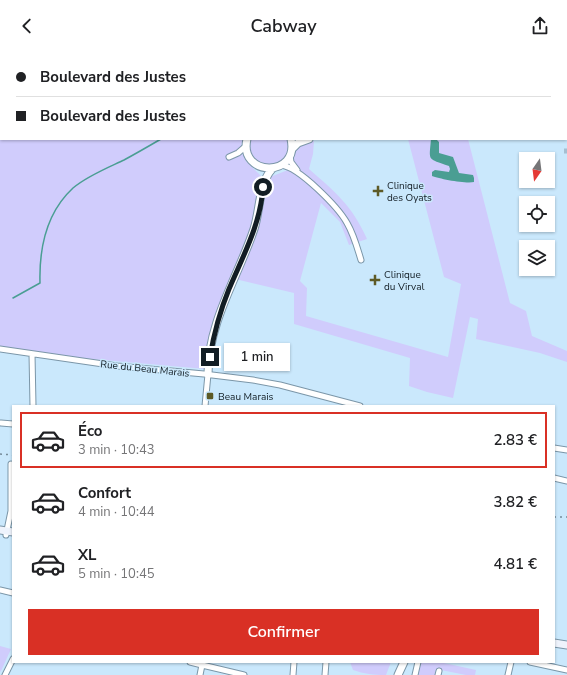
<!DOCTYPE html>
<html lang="fr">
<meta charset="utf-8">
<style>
body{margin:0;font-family:"Nunito Sans",sans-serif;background:#f6f6f6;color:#202124;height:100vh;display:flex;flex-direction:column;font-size:15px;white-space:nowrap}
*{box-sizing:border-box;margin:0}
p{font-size:13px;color:#757577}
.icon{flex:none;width:22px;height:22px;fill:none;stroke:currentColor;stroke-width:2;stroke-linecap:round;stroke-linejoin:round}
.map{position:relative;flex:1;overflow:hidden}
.panel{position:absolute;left:12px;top:353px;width:543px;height:258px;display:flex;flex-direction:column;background:#fff;border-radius:0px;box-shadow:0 1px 3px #0004}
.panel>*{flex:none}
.guide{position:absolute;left:0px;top:0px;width:567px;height:88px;box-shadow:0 1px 3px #0004;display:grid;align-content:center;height:88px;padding:0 16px;background:#fff}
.needle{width:26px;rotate:194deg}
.fabs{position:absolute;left:519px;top:100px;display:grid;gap:8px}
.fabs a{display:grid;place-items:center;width:36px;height:36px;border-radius:0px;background:#fff;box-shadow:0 1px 3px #0004;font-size:20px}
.end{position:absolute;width:18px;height:18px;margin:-9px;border:5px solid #121d24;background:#fff;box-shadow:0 0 0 2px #fff}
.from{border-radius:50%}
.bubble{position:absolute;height:28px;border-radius:0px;background:#fff;box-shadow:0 1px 3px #0004;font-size:13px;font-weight:600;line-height:28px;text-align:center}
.guide b{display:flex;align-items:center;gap:14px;height:38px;font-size:15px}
.guide b+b{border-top:1px solid #e0e0e0}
.guide i{width:10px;height:10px;background:#202124}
ul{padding:7px 0 0;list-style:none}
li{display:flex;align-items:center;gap:12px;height:56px;margin:0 8px 6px;padding:0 8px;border:2px solid transparent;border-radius:0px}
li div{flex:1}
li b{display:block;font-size:15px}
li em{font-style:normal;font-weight:600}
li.active{border-color:#d93025}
li>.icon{width:36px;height:36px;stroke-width:1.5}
.primary-button{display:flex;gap:8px;margin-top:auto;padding:8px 16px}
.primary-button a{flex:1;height:46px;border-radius:0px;background:#d93025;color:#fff;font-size:16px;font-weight:600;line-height:46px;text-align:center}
header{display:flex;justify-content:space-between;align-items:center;height:52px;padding:0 16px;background:#fff;font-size:18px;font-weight:600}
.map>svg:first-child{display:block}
.green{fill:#d0ccfc}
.water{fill:#4a9e93}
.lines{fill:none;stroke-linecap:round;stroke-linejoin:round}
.stream{stroke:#4a9e93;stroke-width:1.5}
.minor-tunnel{stroke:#a5bfd1;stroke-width:5;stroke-dasharray:5 2.5;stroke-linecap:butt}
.minor-casing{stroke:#7b96a8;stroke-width:7}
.tertiary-casing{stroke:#7b96a8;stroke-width:9}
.secondary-casing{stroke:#7b96a8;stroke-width:9}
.minor{stroke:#fff;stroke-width:5}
.tertiary{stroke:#fff;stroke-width:7}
.secondary{stroke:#eef3fc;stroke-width:7}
.rail{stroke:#758a98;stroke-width:1.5;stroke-dasharray:2 4;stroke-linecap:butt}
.route{stroke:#121d24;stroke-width:5}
.poi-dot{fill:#5d5a26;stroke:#cae8fc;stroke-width:1.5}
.labels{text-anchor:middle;stroke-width:3;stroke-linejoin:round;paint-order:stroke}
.poi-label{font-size:10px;fill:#121d24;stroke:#cae8fc;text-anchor:start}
.street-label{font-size:10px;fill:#121d24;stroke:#cae8fc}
</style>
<header><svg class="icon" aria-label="back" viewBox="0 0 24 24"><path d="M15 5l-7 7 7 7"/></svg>Cabway<svg class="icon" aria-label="share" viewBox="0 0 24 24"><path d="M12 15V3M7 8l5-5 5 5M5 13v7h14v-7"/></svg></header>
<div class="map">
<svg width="567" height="623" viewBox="0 0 567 623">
<rect width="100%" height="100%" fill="#cae8fc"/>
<!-- green -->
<path class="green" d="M 0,0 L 400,0 L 1,1 L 1,87 L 243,87 L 240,97 L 246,109 L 261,124 L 260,137 L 270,125 L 288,118 L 294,106 L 296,99 L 302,91 L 314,89 L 313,102 L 309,117 C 335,140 352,153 367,187 L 349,193 L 340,170 L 321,151 L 300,229 L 307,236 L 306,264 L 448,305 L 461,232 L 444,225 L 408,87 L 468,87 L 510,251 L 526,259 L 532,284 L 567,299 L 567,310 L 540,301 L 476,287 L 478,267 L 470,265 L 453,346 L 427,340 L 409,334 L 410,306 L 294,272 L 294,241 L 231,226 C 216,254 210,286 205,317 L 81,306 L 0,294 Z
M 251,87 L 288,87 C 296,122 243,120 251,87 Z
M 0,594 L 11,597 L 2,617 L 0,620 Z
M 350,610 L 391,610 L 386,623 C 374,623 364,622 353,618 Z
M 421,610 L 444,610 L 444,611 L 476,618 L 475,623 L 466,623 L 436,617 L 435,623 L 418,623 Z"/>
<!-- water -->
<path class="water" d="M 431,87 L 436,87 L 439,90 L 439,101 L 453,105 L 459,121 L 473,123 L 474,126 L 474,130 C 466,132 440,127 432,124 L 432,120 L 435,118 L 449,120 L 450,117 L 449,114 C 427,106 429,110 431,87 Z"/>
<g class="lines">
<!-- stream -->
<path class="stream" d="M 86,1 L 87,0
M 334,1 L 336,0
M 13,246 L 40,231 C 39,195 46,161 73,136 C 87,124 107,116 124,108 C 137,101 149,94 161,87"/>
<!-- minor-tunnel -->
<path class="minor-tunnel" d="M 564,99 L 567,99"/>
<!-- minor casing -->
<g class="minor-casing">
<path id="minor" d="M 290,103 L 291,110 L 297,118
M 229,105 L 238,101 L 246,94
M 281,113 C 299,115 338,155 347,171 C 354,183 357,195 361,208
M 0,297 L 117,314 L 204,322 L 253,328 L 280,333 L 360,354
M 32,302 L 33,354
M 205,354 L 208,322
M 1,371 L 13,372
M 554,396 L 567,398
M 554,426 L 567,429
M 6,483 L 11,459 L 11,412
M 0,538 L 13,541
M 190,610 L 202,613 L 200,623
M 530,610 L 567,618
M 202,613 L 244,623
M 5,623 L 13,607
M 293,623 L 294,610
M 325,623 L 326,610
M 415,623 L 418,610
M 438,623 L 439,619
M 508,623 L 511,610"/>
</g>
<!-- tertiary casing -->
<g class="tertiary-casing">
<path id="tertiary" d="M 465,0 L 466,1
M 422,1 L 423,0
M 487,1 L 490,0
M 247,87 C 238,125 300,126 291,87
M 292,97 L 298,91 L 309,87
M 208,322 C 208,270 238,225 254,177 C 260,159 259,131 272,117
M 398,623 L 404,610"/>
</g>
<!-- secondary casing -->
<g class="secondary-casing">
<path id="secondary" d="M 0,478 L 13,480
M 554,591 L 567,593"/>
</g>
<!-- minor -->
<use href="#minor" class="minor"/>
<!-- tertiary -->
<use href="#tertiary" class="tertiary"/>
<!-- secondary -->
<use href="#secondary" class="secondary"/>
<!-- rail -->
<path class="rail" d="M 0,402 L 13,403
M 554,465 L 567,465"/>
</g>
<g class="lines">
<!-- route -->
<path class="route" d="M 210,305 C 214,281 220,259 229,237 C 243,204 261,171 263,135"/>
</g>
<!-- markers -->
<g class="poi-dot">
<path d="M376 133h4v4h4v4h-4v4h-4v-4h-4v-4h4z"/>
<path d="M373 222h4v4h4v4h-4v4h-4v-4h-4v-4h4z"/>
<rect x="206" y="340" width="8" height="8" rx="2"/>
</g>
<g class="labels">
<!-- poi labels -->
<g class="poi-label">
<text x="387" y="137">Clinique<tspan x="387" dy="12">des Oyats</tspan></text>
<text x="384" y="226">Clinique<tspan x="384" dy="12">du Virval</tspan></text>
<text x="218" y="348">Beau Marais</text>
</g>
<!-- street labels -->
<g class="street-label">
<text transform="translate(145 316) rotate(6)" y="4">Rue du Beau Marais</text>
</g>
</g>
</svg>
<div class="fabs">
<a><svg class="needle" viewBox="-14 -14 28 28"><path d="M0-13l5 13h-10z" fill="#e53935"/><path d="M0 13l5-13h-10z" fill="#757577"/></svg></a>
<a><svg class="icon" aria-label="locate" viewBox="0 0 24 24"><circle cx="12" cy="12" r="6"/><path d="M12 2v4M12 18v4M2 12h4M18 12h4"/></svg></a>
<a><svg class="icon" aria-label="layers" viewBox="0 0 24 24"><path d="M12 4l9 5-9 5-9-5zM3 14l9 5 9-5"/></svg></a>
</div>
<i class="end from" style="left:263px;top:135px"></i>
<i class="end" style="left:210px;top:305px"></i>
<div class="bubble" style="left:224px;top:291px;width:66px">1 min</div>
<div class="guide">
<b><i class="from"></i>Boulevard des Justes</b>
<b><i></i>Boulevard des Justes</b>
</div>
<section class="panel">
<ul>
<li class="active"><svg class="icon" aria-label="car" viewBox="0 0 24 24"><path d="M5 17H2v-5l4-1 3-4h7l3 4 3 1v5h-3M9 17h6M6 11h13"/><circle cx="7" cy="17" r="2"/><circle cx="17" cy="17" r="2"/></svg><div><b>Éco</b><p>3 min · 10:43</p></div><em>2.83 €</em></li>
<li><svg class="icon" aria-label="car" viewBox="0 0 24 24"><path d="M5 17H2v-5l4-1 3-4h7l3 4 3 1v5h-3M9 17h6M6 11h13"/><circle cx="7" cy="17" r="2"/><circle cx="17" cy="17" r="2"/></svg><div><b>Confort</b><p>4 min · 10:44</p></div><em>3.82 €</em></li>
<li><svg class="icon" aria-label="car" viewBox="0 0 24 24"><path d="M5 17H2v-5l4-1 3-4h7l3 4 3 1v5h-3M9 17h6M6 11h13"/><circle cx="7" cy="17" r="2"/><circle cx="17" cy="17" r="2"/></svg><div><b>XL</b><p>5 min · 10:45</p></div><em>4.81 €</em></li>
</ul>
<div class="primary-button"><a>Confirmer</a></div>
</section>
</div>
